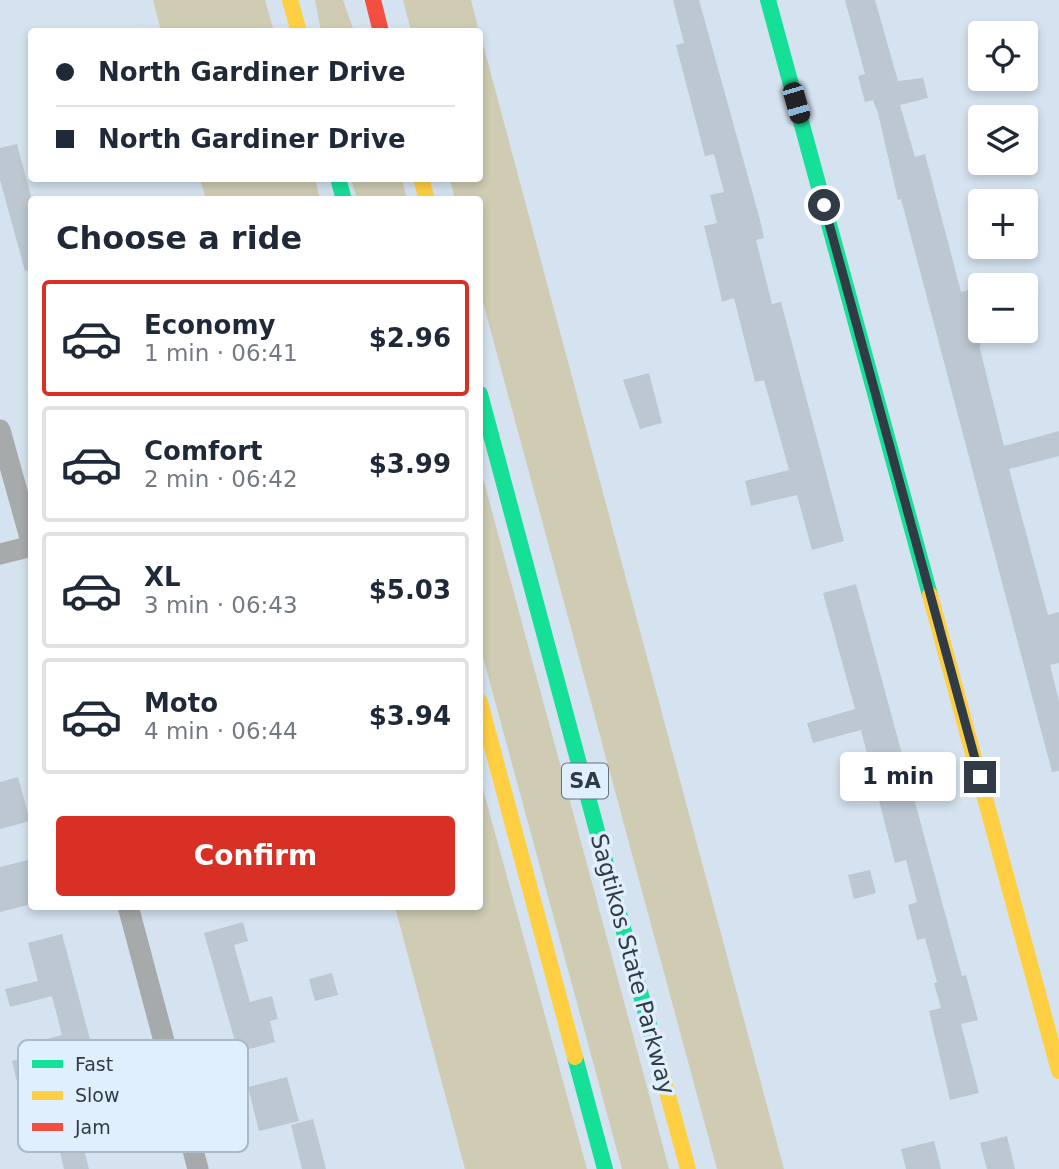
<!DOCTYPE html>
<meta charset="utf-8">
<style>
body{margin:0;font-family:"DejaVu Sans",sans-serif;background:#f6f6f7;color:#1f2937;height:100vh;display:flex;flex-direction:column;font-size:26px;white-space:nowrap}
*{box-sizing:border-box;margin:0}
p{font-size:23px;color:#747a83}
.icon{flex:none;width:38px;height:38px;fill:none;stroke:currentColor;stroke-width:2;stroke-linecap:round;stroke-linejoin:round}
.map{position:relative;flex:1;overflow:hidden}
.panel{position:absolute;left:28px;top:196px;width:455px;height:714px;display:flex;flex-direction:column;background:#fff;border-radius:7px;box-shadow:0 4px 10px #0003}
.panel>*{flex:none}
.guide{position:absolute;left:28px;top:28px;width:455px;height:154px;border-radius:7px;box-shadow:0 4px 10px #0003;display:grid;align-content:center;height:154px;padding:0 28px;background:#fff}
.controls{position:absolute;left:968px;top:21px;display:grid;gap:14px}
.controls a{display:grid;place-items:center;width:70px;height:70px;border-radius:7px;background:#fff;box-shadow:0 4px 10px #0003;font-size:35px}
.end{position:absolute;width:32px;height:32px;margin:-16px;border:9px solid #313b45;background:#fff;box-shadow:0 0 0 4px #fff}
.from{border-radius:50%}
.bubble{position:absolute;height:49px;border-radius:7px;background:#fff;box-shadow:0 4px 10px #0003;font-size:23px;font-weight:800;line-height:49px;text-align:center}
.car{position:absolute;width:21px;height:42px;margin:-21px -10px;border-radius:9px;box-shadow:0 0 5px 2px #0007;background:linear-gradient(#222 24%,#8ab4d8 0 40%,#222 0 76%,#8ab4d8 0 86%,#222 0)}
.guide b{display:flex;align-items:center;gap:24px;height:66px;font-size:26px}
.guide b+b{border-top:2px solid #e0e1e3}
.guide i{width:18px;height:18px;background:#1f2937}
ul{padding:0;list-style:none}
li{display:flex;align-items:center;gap:21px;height:116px;margin:0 14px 10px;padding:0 14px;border:4px solid #e0e1e3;border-radius:7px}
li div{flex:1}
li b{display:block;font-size:26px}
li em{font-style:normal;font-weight:800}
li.active{border-color:#d93025}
li>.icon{width:63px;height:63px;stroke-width:1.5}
h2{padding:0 28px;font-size:32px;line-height:84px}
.button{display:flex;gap:14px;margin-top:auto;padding:14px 28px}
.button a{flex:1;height:80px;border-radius:7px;background:#d93025;color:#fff;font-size:28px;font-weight:800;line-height:80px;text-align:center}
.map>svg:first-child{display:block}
.green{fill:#cfccb3}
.building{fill:#bcc7d1}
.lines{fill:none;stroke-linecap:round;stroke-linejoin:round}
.street{stroke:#a7aaaa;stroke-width:21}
.fast{stroke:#16e098;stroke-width:16}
.slow{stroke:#ffcf43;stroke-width:16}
.jam{stroke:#f24e42;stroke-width:16}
.route{stroke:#313b45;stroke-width:9}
.labels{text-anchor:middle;stroke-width:7;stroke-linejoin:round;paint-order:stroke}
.shield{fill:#e0effe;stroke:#66717c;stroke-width:2}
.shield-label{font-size:21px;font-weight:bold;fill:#313b45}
.street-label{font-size:23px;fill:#313b45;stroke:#e0effe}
.key{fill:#e0effe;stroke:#acb9c6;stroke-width:2}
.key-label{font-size:19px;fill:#313b45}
</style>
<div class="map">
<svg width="1059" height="1169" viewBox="0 0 1059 1169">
<rect width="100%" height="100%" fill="#d5e3f0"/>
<!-- green -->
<path class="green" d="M 153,0 L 265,0 L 274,31 L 161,31 Z
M 315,0 L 343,0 L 354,31 L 321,31 Z
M 403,0 L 471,0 L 479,31 L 411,31 Z
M 480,33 L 784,1169 L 717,1169 L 480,291 L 480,200 L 455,199 L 450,179 L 480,178 Z
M 200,179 L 315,179 L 320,199 L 206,199 Z
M 351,179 L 402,179 L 407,199 L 357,199 Z
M 480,467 L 647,1087 L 669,1169 L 622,1169 L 480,646 Z
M 480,778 L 587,1169 L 465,1169 L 395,907 L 480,906 Z"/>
<!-- building -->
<path class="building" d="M 673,0 L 699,0 L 760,220 L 764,238 L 756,240 L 772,304 L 781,302 L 844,541 L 812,550 L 797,495 L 751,506 L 745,481 L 789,470 L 764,380 L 755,382 L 734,298 L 722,302 L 718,283 L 704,226 L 717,223 L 710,195 L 724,192 L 714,154 L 705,156 L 676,45 L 684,43 Z
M 845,0 L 875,0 L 898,81 L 923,78 L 928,98 L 900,105 L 915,157 L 925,154 L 961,292 L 980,287 L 980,349 L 1004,446 L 1059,431 L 1059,456 L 1009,469 L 1048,615 L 1059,612 L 1059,663 L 1050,665 L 1059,701 L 1059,771 L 1052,772 L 901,199 L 898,200 L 878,113 L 873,100 L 865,102 L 858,76 L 865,74 Z
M 17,144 L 32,200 L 32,270 L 25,271 L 0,180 L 0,148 Z
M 649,373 L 662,423 L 640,429 L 623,380 Z
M 856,584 L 962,976 L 966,975 L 978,1020 L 961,1024 L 979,1093 L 950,1100 L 929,1011 L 941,1008 L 934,983 L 937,982 L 925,938 L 917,940 L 908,905 L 917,902 L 906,860 L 895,863 L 861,730 L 813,743 L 807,723 L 855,709 L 823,593 Z
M 18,777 L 30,821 L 0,829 L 0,782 Z
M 32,859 L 32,904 L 0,912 L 0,867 Z
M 870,870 L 876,893 L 854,899 L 848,875 Z
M 243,922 L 248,941 L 234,945 L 250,1002 L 272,996 L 278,1019 L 270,1021 L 275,1042 L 238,1052 L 204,933 Z
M 62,934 L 93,1051 L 53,1061 L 47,1039 L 62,1035 L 52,996 L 10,1007 L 5,989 L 38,981 L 28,943 Z
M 332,973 L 338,995 L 315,1001 L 309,979 Z
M 37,1054 L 45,1087 L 20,1094 L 12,1061 Z
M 287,1077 L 299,1121 L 259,1131 L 248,1087 Z
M 102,1088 L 114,1134 L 82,1142 L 89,1169 L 64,1169 L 59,1147 L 79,1142 L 67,1097 Z
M 313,1119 L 318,1138 L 326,1169 L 302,1169 L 291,1125 Z
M 1007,1136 L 1015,1169 L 987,1169 L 980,1143 Z
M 934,1141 L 941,1169 L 906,1169 L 901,1149 Z"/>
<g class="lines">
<!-- street -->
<path class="street" d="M 0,430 L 32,545
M 0,554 L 32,546
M 128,906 L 198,1169"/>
<!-- fast -->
<path class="fast" d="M 768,0 L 930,595
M 338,178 L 344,200
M 480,394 L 657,1055
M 575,1057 L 605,1169"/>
<!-- slow -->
<path class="slow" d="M 290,0 L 299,32
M 421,178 L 427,200
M 930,595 L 1059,1071
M 480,702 L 575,1057
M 657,1055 L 688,1169"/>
<!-- jam -->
<path class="jam" d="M 373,0 L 381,32"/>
</g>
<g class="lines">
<!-- route -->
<path class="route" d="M 824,205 L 980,777"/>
</g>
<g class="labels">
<!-- shield labels -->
<rect class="shield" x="562" y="763.5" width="46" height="35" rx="5"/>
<g class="shield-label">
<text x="585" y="788">SA</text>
</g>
<!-- street labels -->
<g class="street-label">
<text transform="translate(633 964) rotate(75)" y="8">Sagtikos State Parkway</text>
</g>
</g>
<!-- legend -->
<rect x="18" y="1040" width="230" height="112" rx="10" class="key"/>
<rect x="32" y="1060" width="31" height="8" fill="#16e098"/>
<rect x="32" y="1091" width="31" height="9" fill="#ffcf43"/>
<rect x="32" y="1123" width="31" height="8" fill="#f24e42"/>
<g class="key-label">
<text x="75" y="1071">Fast</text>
<text x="75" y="1102">Slow</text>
<text x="75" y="1134">Jam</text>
</g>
</svg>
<div class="controls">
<a><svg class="icon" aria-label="locate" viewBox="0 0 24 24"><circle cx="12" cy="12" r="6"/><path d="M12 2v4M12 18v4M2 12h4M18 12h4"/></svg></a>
<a><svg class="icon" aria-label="layers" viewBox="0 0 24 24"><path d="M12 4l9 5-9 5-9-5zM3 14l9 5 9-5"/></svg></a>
<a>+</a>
<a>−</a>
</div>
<i class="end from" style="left:824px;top:205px"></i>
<i class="end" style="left:980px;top:777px"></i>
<div class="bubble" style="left:840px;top:752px;width:116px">1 min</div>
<i class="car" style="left:796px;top:103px;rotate:164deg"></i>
<div class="guide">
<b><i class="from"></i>North Gardiner Drive</b>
<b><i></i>North Gardiner Drive</b>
</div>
<section class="panel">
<h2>Choose a ride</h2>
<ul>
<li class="active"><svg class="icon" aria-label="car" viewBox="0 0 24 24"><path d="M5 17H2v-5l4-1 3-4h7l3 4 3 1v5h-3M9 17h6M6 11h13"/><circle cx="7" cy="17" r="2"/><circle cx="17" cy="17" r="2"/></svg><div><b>Economy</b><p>1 min · 06:41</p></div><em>$2.96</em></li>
<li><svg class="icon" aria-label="car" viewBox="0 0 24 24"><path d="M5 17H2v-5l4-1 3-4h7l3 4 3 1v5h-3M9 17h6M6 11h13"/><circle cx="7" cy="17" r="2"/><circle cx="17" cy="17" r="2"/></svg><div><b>Comfort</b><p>2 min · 06:42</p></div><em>$3.99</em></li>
<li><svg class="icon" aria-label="car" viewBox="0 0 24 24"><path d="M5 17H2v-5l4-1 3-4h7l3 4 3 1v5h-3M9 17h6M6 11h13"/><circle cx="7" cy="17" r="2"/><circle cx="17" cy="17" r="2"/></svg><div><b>XL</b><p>3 min · 06:43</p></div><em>$5.03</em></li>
<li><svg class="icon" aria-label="car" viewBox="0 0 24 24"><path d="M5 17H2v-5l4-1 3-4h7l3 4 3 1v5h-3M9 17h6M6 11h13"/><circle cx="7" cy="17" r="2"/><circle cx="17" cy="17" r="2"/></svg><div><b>Moto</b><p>4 min · 06:44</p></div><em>$3.94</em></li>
</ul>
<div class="button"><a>Confirm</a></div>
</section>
</div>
